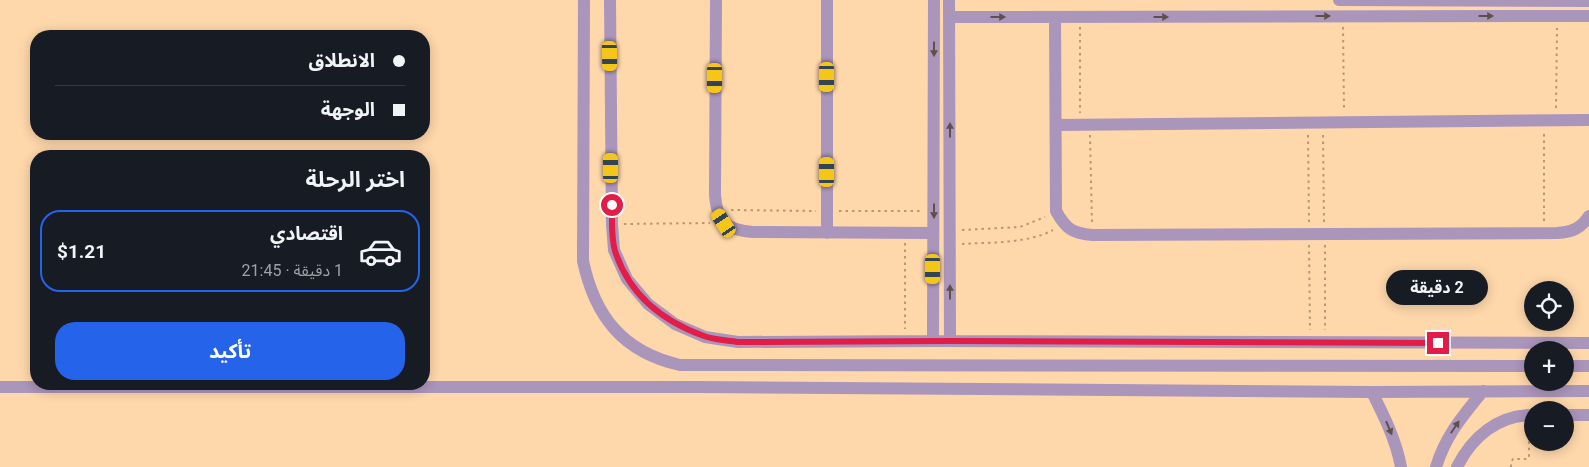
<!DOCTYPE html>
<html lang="ar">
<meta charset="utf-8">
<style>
body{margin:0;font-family:Roboto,"Noto Sans Arabic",sans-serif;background:#242831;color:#f1f3f6;direction:rtl;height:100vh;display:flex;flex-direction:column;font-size:19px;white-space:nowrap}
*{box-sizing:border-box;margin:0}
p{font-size:16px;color:#9ea1a6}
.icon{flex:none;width:28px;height:28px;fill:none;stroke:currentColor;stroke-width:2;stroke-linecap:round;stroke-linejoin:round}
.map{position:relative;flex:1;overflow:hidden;direction:ltr}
.panel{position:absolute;left:30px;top:150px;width:400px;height:240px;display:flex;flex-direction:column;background:#171b24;border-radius:20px;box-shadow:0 2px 12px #0003;direction:rtl}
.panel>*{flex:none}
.banner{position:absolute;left:30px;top:30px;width:400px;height:110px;border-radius:20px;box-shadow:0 2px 12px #0003;direction:rtl;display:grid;align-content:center;height:110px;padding:0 25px;background:#171b24}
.controls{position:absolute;left:1524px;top:281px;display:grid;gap:10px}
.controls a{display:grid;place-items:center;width:50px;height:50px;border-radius:50%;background:#171b24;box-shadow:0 2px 12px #0003;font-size:25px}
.end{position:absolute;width:22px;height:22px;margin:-11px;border:6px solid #e11d48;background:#fff;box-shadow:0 0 0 2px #fff}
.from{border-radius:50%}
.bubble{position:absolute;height:35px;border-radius:18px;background:#171b24;box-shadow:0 2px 12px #0003;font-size:16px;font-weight:700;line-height:35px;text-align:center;direction:rtl}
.car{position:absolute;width:15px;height:30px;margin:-15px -8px;border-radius:6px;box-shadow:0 0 4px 1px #0007;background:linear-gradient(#f5c518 24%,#345 0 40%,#f5c518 0 76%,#345 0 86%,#f5c518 0)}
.banner b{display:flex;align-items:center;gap:18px;height:48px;font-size:19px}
.banner b+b{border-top:1px solid #363941}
.banner i{width:12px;height:12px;background:#f1f3f6}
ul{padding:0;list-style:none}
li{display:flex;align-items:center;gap:15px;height:82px;margin:0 10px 8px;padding:0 15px;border:2px solid #363941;border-radius:20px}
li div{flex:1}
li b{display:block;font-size:19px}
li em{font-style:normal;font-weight:700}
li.on{border-color:#2563eb}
li>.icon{width:45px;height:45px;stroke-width:1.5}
h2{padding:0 25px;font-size:22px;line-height:60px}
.primary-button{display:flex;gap:10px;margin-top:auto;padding:10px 25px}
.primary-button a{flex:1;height:58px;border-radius:20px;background:#2563eb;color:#fff;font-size:20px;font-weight:700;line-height:58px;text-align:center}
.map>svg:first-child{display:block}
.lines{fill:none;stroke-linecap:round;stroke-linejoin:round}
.path{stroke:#b59876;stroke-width:2;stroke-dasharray:2.5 4;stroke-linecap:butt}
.minor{stroke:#aa95bb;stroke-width:12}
.oneway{fill:#60504c}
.route{stroke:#e11d48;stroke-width:6}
</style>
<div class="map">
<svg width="1589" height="467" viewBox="0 0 1589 467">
<rect width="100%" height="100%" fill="#fed7ab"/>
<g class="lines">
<!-- path -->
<path class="path" d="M 1080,27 L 1080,113
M 1343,27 L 1344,110
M 1556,108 L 1557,28
M 1090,135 L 1092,223
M 1308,135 L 1309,222
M 1323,135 L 1324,222
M 731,210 L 816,211
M 839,211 L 921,211
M 1544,221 L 1544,131
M 624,224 L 710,223
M 962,230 L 1020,227 L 1045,217
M 905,243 L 905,329
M 962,244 C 992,242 1026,244 1053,230
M 1309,245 L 1310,330
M 1325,245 L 1325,330
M 1511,467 L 1511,462 L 1513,459 L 1526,459 L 1529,458 L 1529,426"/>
<!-- minor -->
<path class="minor" d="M 584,0 L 583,261 C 595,317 623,352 680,365 L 1532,366
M 610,0 L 612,224 L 614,250 L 627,279 L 648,304 L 675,324 L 705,337 L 738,342 L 933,341 L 1589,343
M 716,0 L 715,195 C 717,222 726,230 753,232 L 933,233
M 949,0 L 950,341
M 1339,0 L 1589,1
M 950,17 L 1589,16
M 1055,17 L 1056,211 C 1066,229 1072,233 1092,235 L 1557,233 C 1571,232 1581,229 1589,216
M 1056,125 L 1589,120
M 827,233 L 827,0
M 933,341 L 934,0
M 1565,366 L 1589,366
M 0,387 L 700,387 L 1372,392 L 1589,391
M 1372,392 C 1384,416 1396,440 1401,467
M 1565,415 L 1589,415
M 1436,467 C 1446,435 1462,417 1483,391
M 1457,467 C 1472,437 1498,415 1532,415"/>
</g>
<!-- one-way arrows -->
<defs><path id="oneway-solid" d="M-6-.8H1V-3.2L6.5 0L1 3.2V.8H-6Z" transform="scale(1.25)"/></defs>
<g class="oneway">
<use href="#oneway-solid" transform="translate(1323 16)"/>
<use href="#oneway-solid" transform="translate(1486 16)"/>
<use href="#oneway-solid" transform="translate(998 17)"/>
<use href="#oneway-solid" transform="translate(1161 17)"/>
<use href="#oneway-solid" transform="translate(934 49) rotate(90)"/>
<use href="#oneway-solid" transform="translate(950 130) rotate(-90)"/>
<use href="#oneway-solid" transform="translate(934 211) rotate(90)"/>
<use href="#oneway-solid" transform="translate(950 292) rotate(-90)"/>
<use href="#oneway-solid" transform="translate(1455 427) rotate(-56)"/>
<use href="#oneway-solid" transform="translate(1389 428) rotate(67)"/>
</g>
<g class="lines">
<!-- route -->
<path class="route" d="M 612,205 C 612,220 611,237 615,251 C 629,294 662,321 704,336 C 714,340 727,340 738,342 L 950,341 L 1438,343"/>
</g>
</svg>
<div class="controls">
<a><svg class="icon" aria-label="locate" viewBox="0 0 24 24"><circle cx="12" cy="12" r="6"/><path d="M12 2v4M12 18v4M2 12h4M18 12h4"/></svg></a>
<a>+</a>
<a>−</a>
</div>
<i class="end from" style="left:612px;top:205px"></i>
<i class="end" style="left:1438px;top:343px"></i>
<div class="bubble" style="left:1386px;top:270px;width:102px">2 دقيقة</div>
<i class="car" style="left:610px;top:56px;rotate:179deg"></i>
<i class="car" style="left:827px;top:77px;rotate:180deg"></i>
<i class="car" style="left:715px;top:78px;rotate:180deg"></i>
<i class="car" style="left:611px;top:168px;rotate:0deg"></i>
<i class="car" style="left:827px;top:172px;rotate:0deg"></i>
<i class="car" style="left:724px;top:223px;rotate:327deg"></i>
<i class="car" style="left:933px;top:269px;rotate:180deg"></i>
<div class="banner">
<b><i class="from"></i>الانطلاق</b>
<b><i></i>الوجهة</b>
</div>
<section class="panel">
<h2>اختر الرحلة</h2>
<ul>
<li class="on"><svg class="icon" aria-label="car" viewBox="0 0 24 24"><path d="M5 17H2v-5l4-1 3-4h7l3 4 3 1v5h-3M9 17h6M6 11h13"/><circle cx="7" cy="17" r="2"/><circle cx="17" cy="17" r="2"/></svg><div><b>اقتصادي</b><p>1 دقيقة · 21:45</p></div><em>$1.21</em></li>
</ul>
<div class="primary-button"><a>تأكيد</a></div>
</section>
</div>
